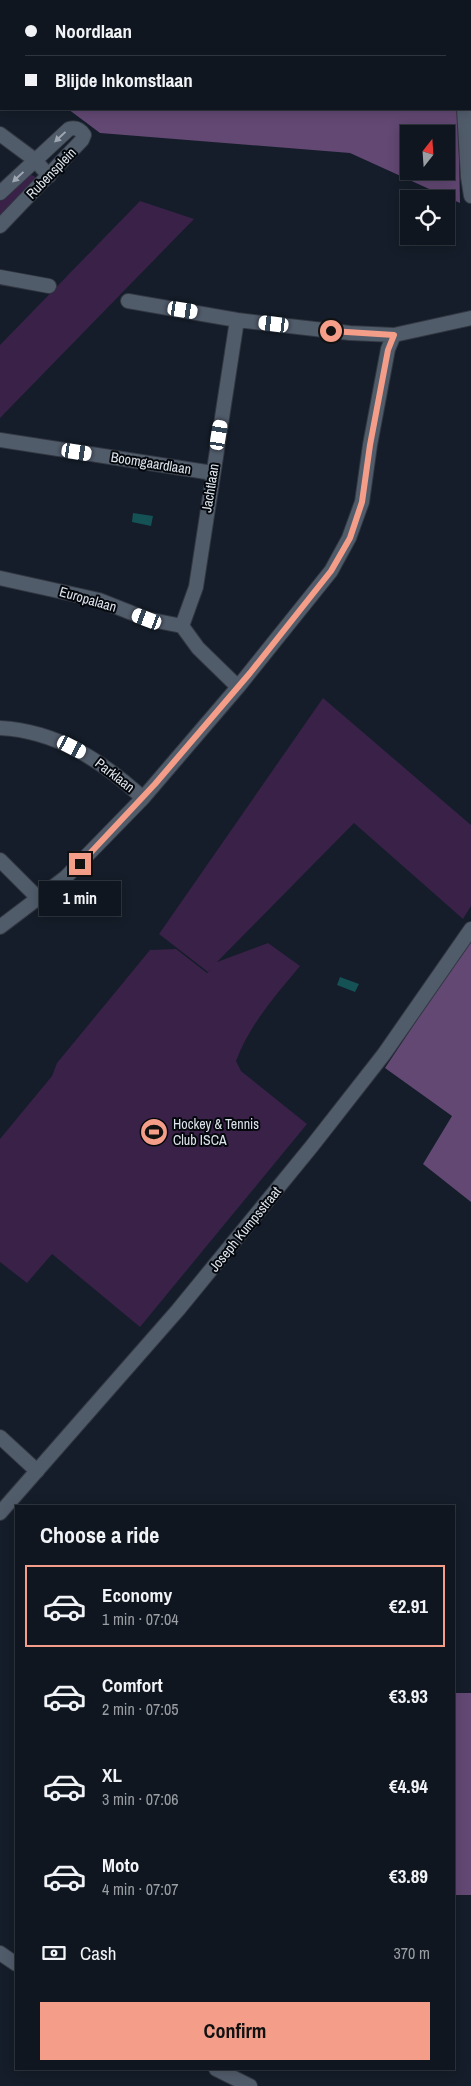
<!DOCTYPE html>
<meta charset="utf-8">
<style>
body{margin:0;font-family:"Archivo Narrow",sans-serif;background:#1d232c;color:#f1f3f6;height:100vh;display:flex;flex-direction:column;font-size:19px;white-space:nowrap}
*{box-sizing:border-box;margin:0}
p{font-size:16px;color:#9b9fa4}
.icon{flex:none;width:28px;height:28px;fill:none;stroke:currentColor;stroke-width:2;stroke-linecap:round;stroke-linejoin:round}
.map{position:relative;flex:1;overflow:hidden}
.sheet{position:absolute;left:15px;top:1505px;width:440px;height:565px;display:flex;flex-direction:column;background:#0f161f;border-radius:0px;box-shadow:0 2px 12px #0003,0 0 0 1px #2f353d}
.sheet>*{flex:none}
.top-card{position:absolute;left:0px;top:0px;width:471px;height:110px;box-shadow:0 2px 12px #0003,0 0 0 1px #2f353d;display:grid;align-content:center;height:110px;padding:0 25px;background:#0f161f}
.needle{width:32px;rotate:17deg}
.tools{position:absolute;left:400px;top:125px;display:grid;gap:10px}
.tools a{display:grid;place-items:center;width:55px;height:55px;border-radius:0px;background:#0f161f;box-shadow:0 2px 12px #0003,0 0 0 1px #2f353d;font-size:25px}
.end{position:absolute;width:22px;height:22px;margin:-11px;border:6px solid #f49e89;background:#111;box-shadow:0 0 0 2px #111}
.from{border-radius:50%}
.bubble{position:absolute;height:35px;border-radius:0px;background:#0f161f;box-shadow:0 2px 12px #0003,0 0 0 1px #2f353d;font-size:16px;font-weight:700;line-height:35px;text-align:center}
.car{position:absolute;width:15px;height:30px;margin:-15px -8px;border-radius:6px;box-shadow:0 0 4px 1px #0007;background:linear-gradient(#fff 24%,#345 0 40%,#fff 0 76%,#345 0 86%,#fff 0)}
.top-card b{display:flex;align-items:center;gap:18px;height:48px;font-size:19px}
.top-card b+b{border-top:1px solid #2f353d}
.top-card i{width:12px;height:12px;background:#f1f3f6}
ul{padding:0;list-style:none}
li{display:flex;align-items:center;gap:15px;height:82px;margin:0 10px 8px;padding:0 15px;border:2px solid transparent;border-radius:0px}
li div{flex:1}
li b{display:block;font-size:19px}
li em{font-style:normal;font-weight:700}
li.current{border-color:#f49e89}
li>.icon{width:45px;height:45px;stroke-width:1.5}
h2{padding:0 25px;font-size:22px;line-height:60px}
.pay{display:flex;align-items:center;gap:12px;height:55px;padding:0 25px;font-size:19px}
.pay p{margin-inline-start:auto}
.button{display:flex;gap:10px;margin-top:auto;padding:10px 25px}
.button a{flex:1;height:58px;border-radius:0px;background:#f49e89;color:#111;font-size:20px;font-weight:700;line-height:58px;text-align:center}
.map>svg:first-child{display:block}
.green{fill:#392148}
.forest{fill:#624873;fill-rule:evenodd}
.water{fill:#155256}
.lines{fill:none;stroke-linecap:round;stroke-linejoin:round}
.minor-casing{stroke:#323742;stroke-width:16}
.tertiary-casing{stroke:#323742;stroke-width:16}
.minor{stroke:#515c6b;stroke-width:14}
.tertiary{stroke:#515c6b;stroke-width:14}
.oneway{fill:#9ea6b2}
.route{stroke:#f49e89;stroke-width:6}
.labels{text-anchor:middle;stroke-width:4;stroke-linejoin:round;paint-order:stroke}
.street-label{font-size:14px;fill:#dde3ec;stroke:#04070c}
.poi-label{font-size:14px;fill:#dde3ec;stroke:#04070c;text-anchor:start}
</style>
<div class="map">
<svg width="471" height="2086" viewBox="0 0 471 2086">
<rect width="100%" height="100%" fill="#141d29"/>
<!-- green -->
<path class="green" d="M 28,173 L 39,179 L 0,219 L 0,199 Z
M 140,201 L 194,219 L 0,418 L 0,345 Z
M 323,698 L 471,825 L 471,906 L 463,919 L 354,823 L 217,962 L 268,943 L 300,966 C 275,996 250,1024 236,1061 L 241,1071 L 307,1124 L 140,1327 L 52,1254 L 27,1283 L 0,1262 L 0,1139 L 52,1076 L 57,1063 L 150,950 L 176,949 L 207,973 L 213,968 L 208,972 L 159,934 Z"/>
<!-- forest -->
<path class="forest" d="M 0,0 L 455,0 L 455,1 L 1,1 L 1,57 Z
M 68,109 L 458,109 L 460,203 L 350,153 L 100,133 ZM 409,134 L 446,134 L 446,171 L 409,171 Z
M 471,939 L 471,1202 L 423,1164 L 452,1116 L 385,1068 Z
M 454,1693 L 471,1693 L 471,1895 L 454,1895 Z"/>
<!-- water -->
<path class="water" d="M 133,513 L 153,516 L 151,526 L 132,522 Z
M 340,977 L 359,984 L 355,992 L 337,985 Z"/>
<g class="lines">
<!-- minor casing -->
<g class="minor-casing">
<path id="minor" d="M 0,134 L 35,160 L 49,176
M 0,193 L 69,129 C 76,127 80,129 84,135 L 82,140 L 0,226
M 0,277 L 49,286
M 128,301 L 237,320 L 350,333 L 394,335 L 471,318
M 0,440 L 213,473
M 0,578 L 99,600 L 147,619 L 182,626 L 198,648 L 238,687
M 182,626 L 196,587 L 237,320
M 0,728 C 57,731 102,761 143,798
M 0,860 L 38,898
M 0,927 L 66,877 L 143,798 L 238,687 L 331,571 L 349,538 L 362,502 L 370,445 L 388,349 L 394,335
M 0,1437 L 37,1471
M 0,1953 L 16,1964
M 216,2069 L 250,2086"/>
</g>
<!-- tertiary casing -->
<g class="tertiary-casing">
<path id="tertiary" d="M 460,0 L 460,1
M 464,109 L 468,177 L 471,196
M 0,1513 L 178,1310 L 312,1146 L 384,1054 L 471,929"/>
</g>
<!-- minor -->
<use href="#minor" class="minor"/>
<!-- tertiary -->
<use href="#tertiary" class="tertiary"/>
</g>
<!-- one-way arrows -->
<defs><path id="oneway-solid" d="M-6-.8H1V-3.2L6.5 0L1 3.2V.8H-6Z" transform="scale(1.25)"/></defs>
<g class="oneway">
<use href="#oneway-solid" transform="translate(60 137) rotate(137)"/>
<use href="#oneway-solid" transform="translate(18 177) rotate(137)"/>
</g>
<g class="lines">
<!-- route -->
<path class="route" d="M 80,864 L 155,784 L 250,673 L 331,571 L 350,538 L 362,502 L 370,445 L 388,350 L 394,335 L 331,331"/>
</g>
<!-- icons -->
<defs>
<g id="stadium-disc" transform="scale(1.4375)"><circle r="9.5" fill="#f49e89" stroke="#04070c"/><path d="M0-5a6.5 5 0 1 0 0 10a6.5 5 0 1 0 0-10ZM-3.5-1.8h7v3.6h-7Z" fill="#111"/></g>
</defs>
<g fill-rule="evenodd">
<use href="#stadium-disc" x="154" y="1132"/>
</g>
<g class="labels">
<!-- street labels -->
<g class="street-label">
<text transform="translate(51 173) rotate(-46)" y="5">Rubensplein</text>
<text transform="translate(151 463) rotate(9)" y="5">Boomgaardlaan</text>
<text transform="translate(210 488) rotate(-81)" y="5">Jachtlaan</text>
<text transform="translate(88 599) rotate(16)" y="5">Europalaan</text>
<text transform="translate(115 775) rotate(38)" y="5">Parklaan</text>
<text transform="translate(245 1229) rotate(-51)" y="5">Joseph Kumpsstraat</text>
</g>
<!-- poi labels -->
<g class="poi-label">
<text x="173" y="1129">Hockey &amp; Tennis<tspan x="173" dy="16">Club ISCA</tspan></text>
</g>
</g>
</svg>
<div class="tools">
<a><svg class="needle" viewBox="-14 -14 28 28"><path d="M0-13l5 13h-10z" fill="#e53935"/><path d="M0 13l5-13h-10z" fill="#9b9fa4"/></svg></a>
<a><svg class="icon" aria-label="locate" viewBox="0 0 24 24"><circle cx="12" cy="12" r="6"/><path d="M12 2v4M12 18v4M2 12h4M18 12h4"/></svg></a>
</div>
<i class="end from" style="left:331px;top:331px"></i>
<i class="end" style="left:80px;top:864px"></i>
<div class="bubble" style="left:39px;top:881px;width:82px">1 min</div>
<i class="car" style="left:183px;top:310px;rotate:99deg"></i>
<i class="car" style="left:274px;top:324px;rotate:277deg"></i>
<i class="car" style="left:219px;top:435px;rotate:9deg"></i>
<i class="car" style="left:77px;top:452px;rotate:99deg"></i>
<i class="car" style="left:147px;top:619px;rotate:291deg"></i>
<i class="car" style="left:72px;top:747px;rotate:117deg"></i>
<div class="top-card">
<b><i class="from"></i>Noordlaan</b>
<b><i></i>Blijde Inkomstlaan</b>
</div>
<section class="sheet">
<h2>Choose a ride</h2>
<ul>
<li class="current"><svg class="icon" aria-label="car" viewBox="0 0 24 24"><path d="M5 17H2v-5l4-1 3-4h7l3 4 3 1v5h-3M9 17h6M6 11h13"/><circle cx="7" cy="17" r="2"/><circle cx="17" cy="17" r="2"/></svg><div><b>Economy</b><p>1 min · 07:04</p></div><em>€2.91</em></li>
<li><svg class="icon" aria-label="car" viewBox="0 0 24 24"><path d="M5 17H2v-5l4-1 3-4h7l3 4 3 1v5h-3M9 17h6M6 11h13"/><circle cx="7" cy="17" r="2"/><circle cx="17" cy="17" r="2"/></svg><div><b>Comfort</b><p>2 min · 07:05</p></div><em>€3.93</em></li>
<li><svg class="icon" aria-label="car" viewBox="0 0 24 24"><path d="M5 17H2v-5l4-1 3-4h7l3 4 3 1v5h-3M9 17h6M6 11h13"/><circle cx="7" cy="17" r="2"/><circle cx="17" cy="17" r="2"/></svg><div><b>XL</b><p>3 min · 07:06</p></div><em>€4.94</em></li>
<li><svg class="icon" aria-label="car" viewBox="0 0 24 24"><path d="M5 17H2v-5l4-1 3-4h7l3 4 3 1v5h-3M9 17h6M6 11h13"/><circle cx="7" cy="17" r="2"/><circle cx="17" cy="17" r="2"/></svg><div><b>Moto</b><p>4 min · 07:07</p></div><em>€3.89</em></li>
</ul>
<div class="pay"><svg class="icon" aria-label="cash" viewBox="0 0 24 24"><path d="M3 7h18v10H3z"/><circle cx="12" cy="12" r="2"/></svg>Cash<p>370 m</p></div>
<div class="button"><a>Confirm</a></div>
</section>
</div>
